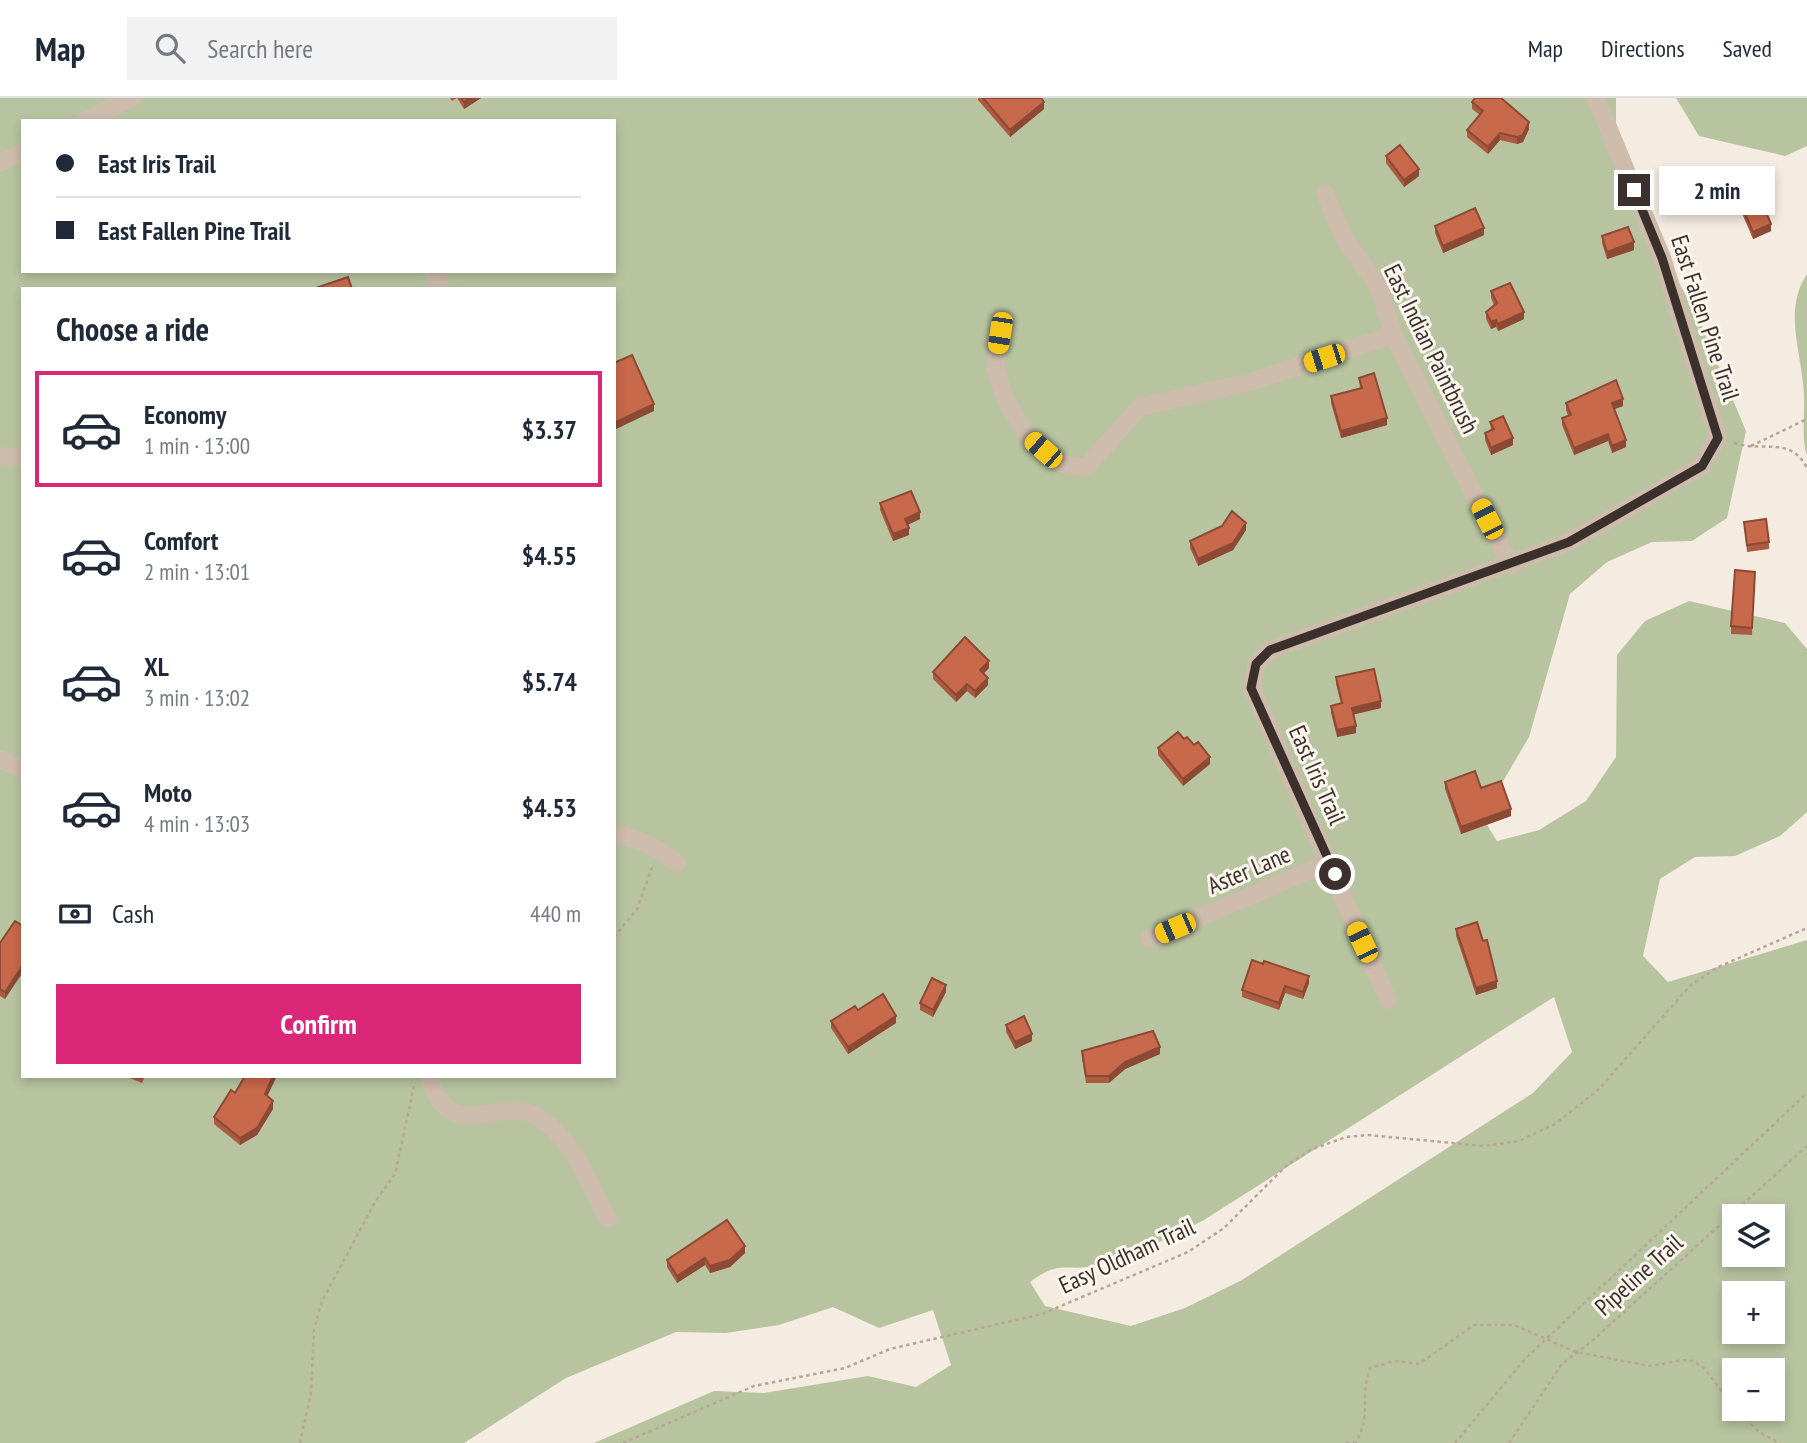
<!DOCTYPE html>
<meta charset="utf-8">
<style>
body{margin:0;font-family:"PT Sans Narrow",sans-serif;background:#f2f2f3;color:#1f2937;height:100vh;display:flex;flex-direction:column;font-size:26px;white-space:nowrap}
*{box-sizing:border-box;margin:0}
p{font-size:23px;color:#747a83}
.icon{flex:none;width:38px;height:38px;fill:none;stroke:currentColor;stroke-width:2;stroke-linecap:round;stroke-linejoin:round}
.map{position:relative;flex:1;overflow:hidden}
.side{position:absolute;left:21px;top:189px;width:595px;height:791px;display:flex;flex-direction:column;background:#fff;border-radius:0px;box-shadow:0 4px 10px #0003}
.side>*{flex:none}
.banner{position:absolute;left:21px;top:21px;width:595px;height:154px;border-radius:0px;box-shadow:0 4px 10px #0003;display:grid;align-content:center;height:154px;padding:0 35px;background:#fff}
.buttons{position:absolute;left:1722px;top:1106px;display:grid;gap:14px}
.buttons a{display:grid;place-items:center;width:63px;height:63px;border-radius:0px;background:#fff;box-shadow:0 4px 10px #0003;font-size:35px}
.end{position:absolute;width:32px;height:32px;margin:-16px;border:9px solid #3b302b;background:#fff;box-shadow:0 0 0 4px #fff}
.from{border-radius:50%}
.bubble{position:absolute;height:49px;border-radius:0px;background:#fff;box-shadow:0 4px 10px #0003;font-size:23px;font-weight:800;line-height:49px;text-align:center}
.car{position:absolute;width:21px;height:42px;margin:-21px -10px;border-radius:9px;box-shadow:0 0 5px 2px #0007;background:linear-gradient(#f5c518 24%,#345 0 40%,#f5c518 0 76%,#345 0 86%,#f5c518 0)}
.banner b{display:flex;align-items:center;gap:24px;height:66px;font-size:26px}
.banner b+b{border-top:2px solid #e0e1e3}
.banner i{width:18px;height:18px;background:#1f2937}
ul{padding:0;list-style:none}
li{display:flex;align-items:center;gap:21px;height:116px;margin:0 14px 10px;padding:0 21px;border:4px solid transparent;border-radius:0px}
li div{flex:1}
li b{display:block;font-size:26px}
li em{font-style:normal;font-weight:800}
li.active{border-color:#db2777}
li>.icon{width:63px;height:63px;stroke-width:1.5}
h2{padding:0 35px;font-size:32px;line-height:84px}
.pay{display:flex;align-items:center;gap:18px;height:77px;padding:0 35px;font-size:26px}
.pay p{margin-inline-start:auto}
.action{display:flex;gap:14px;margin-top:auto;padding:14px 35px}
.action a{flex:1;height:80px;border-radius:0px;background:#db2777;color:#fff;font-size:28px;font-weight:800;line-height:80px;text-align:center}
header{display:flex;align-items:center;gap:42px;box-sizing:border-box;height:98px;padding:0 35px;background:#fff;border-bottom:2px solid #e0e1e3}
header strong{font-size:33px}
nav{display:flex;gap:38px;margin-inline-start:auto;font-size:24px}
.search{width:490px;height:63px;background:#f2f2f3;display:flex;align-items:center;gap:18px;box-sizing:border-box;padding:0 24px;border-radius:0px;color:#747a83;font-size:26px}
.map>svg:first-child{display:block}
.green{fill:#b8c4a0;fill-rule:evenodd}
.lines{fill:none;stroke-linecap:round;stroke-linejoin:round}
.path{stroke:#b9a596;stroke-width:2.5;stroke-dasharray:3.5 3.5;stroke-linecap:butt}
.minor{stroke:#cdbbac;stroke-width:18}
.wall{fill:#ac5a40}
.shaded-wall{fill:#8c4a34}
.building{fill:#c8694b;stroke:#8c4a34;stroke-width:2}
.route{stroke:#3b302b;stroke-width:9}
.labels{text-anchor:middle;stroke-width:6;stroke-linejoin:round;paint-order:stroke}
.street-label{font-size:24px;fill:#3b302b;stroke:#fbf5ee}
</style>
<header>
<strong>Map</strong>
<div class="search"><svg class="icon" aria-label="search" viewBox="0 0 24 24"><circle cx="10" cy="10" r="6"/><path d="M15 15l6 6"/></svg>Search here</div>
<nav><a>Map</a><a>Directions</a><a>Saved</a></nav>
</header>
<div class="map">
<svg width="1807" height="1345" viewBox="0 0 1807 1345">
<rect width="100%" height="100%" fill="#f4ebe1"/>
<!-- green -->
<path class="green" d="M 0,0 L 1616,0 L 1616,49 L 1634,104 L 1699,221 L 1746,333 L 1727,420 L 1692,443 L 1652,444 L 1607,464 L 1570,496 L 1529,639 L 1482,719 L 1497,743 L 1539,732 L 1586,703 L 1616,659 L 1617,557 L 1645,523 L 1689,503 L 1785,525 L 1807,551 L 1807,714 L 1780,738 L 1735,758 L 1695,759 L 1660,781 L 1643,858 L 1668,884 L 1807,842 L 1807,1345 L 594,1345 L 714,1293 L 764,1295 L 868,1278 L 916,1289 L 951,1267 L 933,1212 L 879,1230 L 833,1209 L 779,1227 L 726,1235 L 676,1234 L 566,1280 L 464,1345 L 0,1345 ZM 23,23 L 614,23 L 614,173 L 23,173 ZM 23,191 L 614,191 L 614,978 L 23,978 ZM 1554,899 L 1572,954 L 1533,995 L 1242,1182 L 1185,1210 L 1131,1228 L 1045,1208 L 1030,1184 C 1062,1160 1066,1175 1097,1167 C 1135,1157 1169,1140 1204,1122 ZM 1734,1118 L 1773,1118 L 1773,1157 L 1734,1157 ZM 1734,1195 L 1773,1195 L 1773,1234 L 1734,1234 ZM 1734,1272 L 1773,1272 L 1773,1311 L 1734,1311 Z
M 1676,0 L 1807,0 L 1807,48 L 1785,58 L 1699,38 Z
M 1807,176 L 1807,358 C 1801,338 1805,318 1804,298 C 1803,257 1782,213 1807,176 Z"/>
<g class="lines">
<!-- path -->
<path class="path" d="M 1734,345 C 1763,355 1790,337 1807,370
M 1751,348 L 1807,321
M 614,839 L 637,811 L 653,767
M 1736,1311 L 1760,1335 L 1780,1345
M 300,1345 L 311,1295 L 314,1231 L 322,1203 L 375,1104 L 395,1076 L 414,988
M 623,1345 L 754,1288 L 845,1270 L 890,1251 L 1042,1216 L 1188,1154 L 1224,1130 L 1287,1067 L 1310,1052 L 1346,1039 L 1368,1037 L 1484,1048 L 1519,1043 L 1555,1026 L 1598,992 L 1690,888 L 1716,870 L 1807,830
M 1346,1345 L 1356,1344 C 1372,1317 1359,1301 1370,1270 L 1395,1263 L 1419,1266 L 1474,1227 L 1514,1227 L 1576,1254 L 1651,1268 L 1683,1262 L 1693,1263 L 1704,1270 L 1734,1309
M 1455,1345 L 1526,1260 L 1807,995
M 1509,1345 L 1562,1266 L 1592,1243 L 1807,1048"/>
<!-- minor -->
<path class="minor" d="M 85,23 L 132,0
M 0,65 L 23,54
M 1325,95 L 1344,140 L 1379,189 L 1393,237 L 1511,468
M 433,173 L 441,191
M 1000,235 L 995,270 L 1005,300 L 1028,339 L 1058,365 L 1085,370 L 1140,309 L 1254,283 L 1393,237
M 0,358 L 23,359
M 0,661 L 23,672
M 614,736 C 639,740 657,749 677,765
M 1149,841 L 1330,764
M 1388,902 L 1252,590 L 1256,566 L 1270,552 L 1569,444 L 1702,368 L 1718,339 L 1662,160 L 1596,0
M 429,978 C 449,1052 502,994 540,1020 C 574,1044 589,1085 608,1121"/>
</g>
<!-- wall -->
<path class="wall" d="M 450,0 L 481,0 L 464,11 L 457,0 L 452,3 Z
M 978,0 L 1041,0 L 1044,11 L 1010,39 L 978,2 Z
M 1472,4 L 1529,31 L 1523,44 L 1517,46 L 1500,42 L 1488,56 L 1467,39 L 1467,32 L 1480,17 L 1472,11 Z
M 1386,58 L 1419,78 L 1404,89 L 1386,65 Z
M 1741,106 L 1771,133 L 1753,141 L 1741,113 Z
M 1435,128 L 1484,137 L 1443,155 L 1435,135 Z
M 1602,138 L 1634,152 L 1607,161 L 1602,145 Z
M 1491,193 L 1524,221 L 1498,233 L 1496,229 L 1491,231 L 1486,221 L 1486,214 L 1494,207 L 1491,200 Z
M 1359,280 L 1387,327 L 1341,340 L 1331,305 L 1331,298 L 1360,290 Z
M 1566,305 L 1623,308 L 1614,311 L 1626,349 L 1612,355 L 1608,343 L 1574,357 L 1562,327 L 1562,320 L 1568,318 L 1566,312 Z
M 1490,324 L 1513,347 L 1491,357 L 1485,342 L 1485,335 L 1491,332 Z
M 880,405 L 920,421 L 907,427 L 909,437 L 893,443 L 880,412 Z
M 1744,424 L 1769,444 L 1769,451 L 1747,454 Z
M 1246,432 L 1233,452 L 1198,468 L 1190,450 L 1190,443 Z
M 1755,474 L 1752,537 L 1731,536 L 1731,528 Z
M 989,570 L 983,576 L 988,587 L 975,600 L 967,593 L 956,604 L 933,581 L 933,574 Z
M 1336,579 L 1381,610 L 1354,616 L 1356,635 L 1337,639 L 1331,615 L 1331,608 L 1341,605 L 1336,586 Z
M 1184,641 L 1194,647 L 1210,666 L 1183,688 L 1158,657 L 1158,650 Z
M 1445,684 L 1481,690 L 1511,718 L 1461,736 L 1445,691 Z
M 23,828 L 5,901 L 0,898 L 0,845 Z
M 1456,831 L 1483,843 L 1497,890 L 1476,897 L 1456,838 Z
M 1309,885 L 1303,901 L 1285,895 L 1279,912 L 1242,899 L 1242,892 Z
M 946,894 L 933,919 L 920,912 L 920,905 Z
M 858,912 L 896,925 L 848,956 L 831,930 L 831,923 Z
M 1006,927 L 1032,943 L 1015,951 L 1006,934 Z
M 1082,953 L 1160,956 L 1125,971 L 1109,985 L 1086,985 L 1082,960 Z
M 125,978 L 145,978 L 142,985 Z
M 235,995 L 267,998 L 273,1011 L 257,1037 L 240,1047 L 214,1026 L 214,1019 Z
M 745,1155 L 730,1169 L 710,1175 L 705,1167 L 677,1185 L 667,1169 L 667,1162 Z"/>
<!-- shaded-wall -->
<path class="shaded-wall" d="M 470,0 L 481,0 L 464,11 L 464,4 Z
M 1044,4 L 1044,11 L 1010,39 L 1010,32 Z
M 1529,24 L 1529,31 L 1523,44 L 1517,46 L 1517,39 Z
M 1500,35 L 1500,42 L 1488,56 L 1488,49 Z
M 1419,71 L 1419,78 L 1404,89 L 1404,82 Z
M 1771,126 L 1771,133 L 1753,141 L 1753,134 Z
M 1484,130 L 1484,137 L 1443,155 L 1443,148 Z
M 1634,144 L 1634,152 L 1607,161 L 1607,154 Z
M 1524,214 L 1524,221 L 1498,233 L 1498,226 Z
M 1496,222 L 1496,229 L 1491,231 L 1491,224 Z
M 1623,301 L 1623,308 L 1612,312 L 1612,305 Z
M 654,306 L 654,313 L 614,332 L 614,325 Z
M 1387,320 L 1387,327 L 1341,340 L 1341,333 Z
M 1608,336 L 1608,343 L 1574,357 L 1574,350 Z
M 1513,340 L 1513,347 L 1491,357 L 1491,350 Z
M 1626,342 L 1626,349 L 1612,355 L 1612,348 Z
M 920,414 L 920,421 L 905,428 L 905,421 Z
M 1246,425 L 1246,432 L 1233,452 L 1198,468 L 1198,461 Z
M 909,430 L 909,437 L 893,443 L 893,436 Z
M 989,563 L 989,570 L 980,579 L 980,572 Z
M 988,580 L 988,587 L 975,600 L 975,593 Z
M 967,586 L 967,593 L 956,604 L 956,597 Z
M 1381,603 L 1381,610 L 1352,617 L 1352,610 Z
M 1356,628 L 1356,635 L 1337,639 L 1337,632 Z
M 1210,659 L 1210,666 L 1183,688 L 1183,681 Z
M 1511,711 L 1511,718 L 1461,736 L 1461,729 Z
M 23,867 L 23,874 L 5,901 L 5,894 Z
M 1309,878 L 1309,885 L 1303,901 L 1303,894 Z
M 1497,883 L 1497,890 L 1476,897 L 1476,890 Z
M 946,887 L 946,894 L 933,919 L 933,912 Z
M 1285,888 L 1285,895 L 1279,912 L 1279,905 Z
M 896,918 L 896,925 L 848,956 L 848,949 Z
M 1032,936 L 1032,943 L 1015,951 L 1015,944 Z
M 1160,949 L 1160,956 L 1125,971 L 1109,985 L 1109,978 L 1125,964 Z
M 273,978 L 277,978 L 265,1003 L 265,996 Z
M 273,1003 L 273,1011 L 257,1037 L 240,1047 L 240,1040 Z
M 745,1148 L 745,1155 L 730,1169 L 710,1175 L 710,1168 Z
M 705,1160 L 705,1167 L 677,1185 L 677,1178 Z"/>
<!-- building -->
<path class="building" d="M 461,0 L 470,0 L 464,4 Z
M 983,0 L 1041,0 L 1044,4 L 1010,32 Z
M 1475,0 L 1501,0 L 1529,24 L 1523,37 L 1517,39 L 1500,35 L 1488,49 L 1467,32 L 1483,13 L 1472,4 Z
M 1400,47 L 1419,71 L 1404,82 L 1386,58 Z
M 1760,99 L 1771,126 L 1753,134 L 1741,106 Z
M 1475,110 L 1484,130 L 1443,148 L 1435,128 Z
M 1628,129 L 1634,144 L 1607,154 L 1602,138 Z
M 348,179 L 352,191 L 313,191 Z
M 1510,185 L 1524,214 L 1498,226 L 1496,222 L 1491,224 L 1486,214 L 1497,205 L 1491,193 Z
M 632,257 L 654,306 L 614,325 L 614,265 Z
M 1374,275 L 1387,320 L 1341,333 L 1331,298 L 1362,290 L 1359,280 Z
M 1616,282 L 1623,301 L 1612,305 L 1626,342 L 1612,348 L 1608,336 L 1574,350 L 1562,320 L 1571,317 L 1566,305 Z
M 1503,318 L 1513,340 L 1491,350 L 1485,335 L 1494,331 L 1490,324 Z
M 911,393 L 920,414 L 905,421 L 909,430 L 893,436 L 880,405 Z
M 1232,413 L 1246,425 L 1233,445 L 1198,461 L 1190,443 L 1222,428 Z
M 1766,421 L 1769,444 L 1747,447 L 1744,424 Z
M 1735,472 L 1755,474 L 1752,530 L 1731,528 Z
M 965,539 L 989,563 L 980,572 L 988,580 L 975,593 L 967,586 L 956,597 L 933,574 Z
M 1374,571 L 1381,603 L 1352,610 L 1356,628 L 1337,632 L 1331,608 L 1342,605 L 1336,579 Z
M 1178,634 L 1184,641 L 1187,639 L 1194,647 L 1198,644 L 1210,659 L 1183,681 L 1158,650 Z
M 1475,673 L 1481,690 L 1501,683 L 1511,711 L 1461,729 L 1445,684 Z
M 15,823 L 23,828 L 23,867 L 5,894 L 0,891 L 0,845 Z
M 1477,824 L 1483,843 L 1487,842 L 1497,883 L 1476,890 L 1456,831 Z
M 1252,862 L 1263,866 L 1264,863 L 1309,878 L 1303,894 L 1285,888 L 1279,905 L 1242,892 Z
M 932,880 L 946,887 L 933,912 L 920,905 Z
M 883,896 L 896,918 L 848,949 L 831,923 L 855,908 L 858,912 Z
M 1024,918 L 1032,936 L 1015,944 L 1006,927 Z
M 1153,933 L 1160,949 L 1125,964 L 1109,978 L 1086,978 L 1082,953 Z
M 245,978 L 273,978 L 265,996 L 273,1003 L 257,1030 L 240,1040 L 214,1019 L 231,992 L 235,995 Z
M 727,1122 L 745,1148 L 730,1162 L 710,1168 L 705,1160 L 677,1178 L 667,1162 Z"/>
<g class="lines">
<!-- route -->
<path class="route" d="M 1335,776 L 1251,590 L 1256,566 L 1270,552 L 1569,444 L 1702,368 L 1718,340 L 1662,160 L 1634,92"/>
</g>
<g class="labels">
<!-- street labels -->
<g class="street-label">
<text transform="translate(1705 220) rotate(72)" y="8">East Fallen Pine Trail</text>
<text transform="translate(1431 251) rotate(64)" y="8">East Indian Paintbrush</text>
<text transform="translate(1317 677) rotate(66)" y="8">East Iris Trail</text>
<text transform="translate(1249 772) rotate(-23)" y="8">Aster Lane</text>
<text transform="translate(1127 1158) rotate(-25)" y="8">Easy Oldham Trail</text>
<text transform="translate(1639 1177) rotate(-42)" y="8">Pipeline Trail</text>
</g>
</g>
</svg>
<div class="buttons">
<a><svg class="icon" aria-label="layers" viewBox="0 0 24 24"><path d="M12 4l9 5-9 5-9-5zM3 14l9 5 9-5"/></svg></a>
<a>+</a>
<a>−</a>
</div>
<i class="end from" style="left:1335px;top:776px"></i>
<i class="end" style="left:1634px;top:92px"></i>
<div class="bubble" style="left:1659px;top:68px;width:116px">2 min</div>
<i class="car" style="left:1000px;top:235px;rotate:189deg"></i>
<i class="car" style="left:1324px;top:260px;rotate:252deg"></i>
<i class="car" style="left:1043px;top:352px;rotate:311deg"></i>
<i class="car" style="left:1487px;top:421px;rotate:333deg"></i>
<i class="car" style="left:1175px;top:830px;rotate:247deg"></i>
<i class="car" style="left:1362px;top:844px;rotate:335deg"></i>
<div class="banner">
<b><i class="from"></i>East Iris Trail</b>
<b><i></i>East Fallen Pine Trail</b>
</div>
<section class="side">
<h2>Choose a ride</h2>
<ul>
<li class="active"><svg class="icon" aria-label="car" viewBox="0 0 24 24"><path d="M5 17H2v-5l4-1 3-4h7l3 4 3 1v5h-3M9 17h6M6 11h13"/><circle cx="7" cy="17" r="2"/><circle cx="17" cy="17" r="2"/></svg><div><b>Economy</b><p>1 min · 13:00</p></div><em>$3.37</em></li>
<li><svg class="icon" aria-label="car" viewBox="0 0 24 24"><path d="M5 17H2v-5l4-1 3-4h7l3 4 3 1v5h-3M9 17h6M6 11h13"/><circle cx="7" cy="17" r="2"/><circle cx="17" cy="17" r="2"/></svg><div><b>Comfort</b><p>2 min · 13:01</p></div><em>$4.55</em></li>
<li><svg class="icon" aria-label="car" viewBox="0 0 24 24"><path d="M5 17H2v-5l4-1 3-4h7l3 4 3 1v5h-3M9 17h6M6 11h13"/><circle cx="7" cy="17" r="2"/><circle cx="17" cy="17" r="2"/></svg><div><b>XL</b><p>3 min · 13:02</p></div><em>$5.74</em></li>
<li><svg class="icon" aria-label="car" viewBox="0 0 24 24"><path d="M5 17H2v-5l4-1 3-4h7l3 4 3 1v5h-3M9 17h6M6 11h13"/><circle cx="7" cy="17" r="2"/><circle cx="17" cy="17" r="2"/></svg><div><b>Moto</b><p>4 min · 13:03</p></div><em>$4.53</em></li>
</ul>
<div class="pay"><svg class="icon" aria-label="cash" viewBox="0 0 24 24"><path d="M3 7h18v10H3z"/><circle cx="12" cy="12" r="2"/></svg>Cash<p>440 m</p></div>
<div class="action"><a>Confirm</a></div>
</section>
</div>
